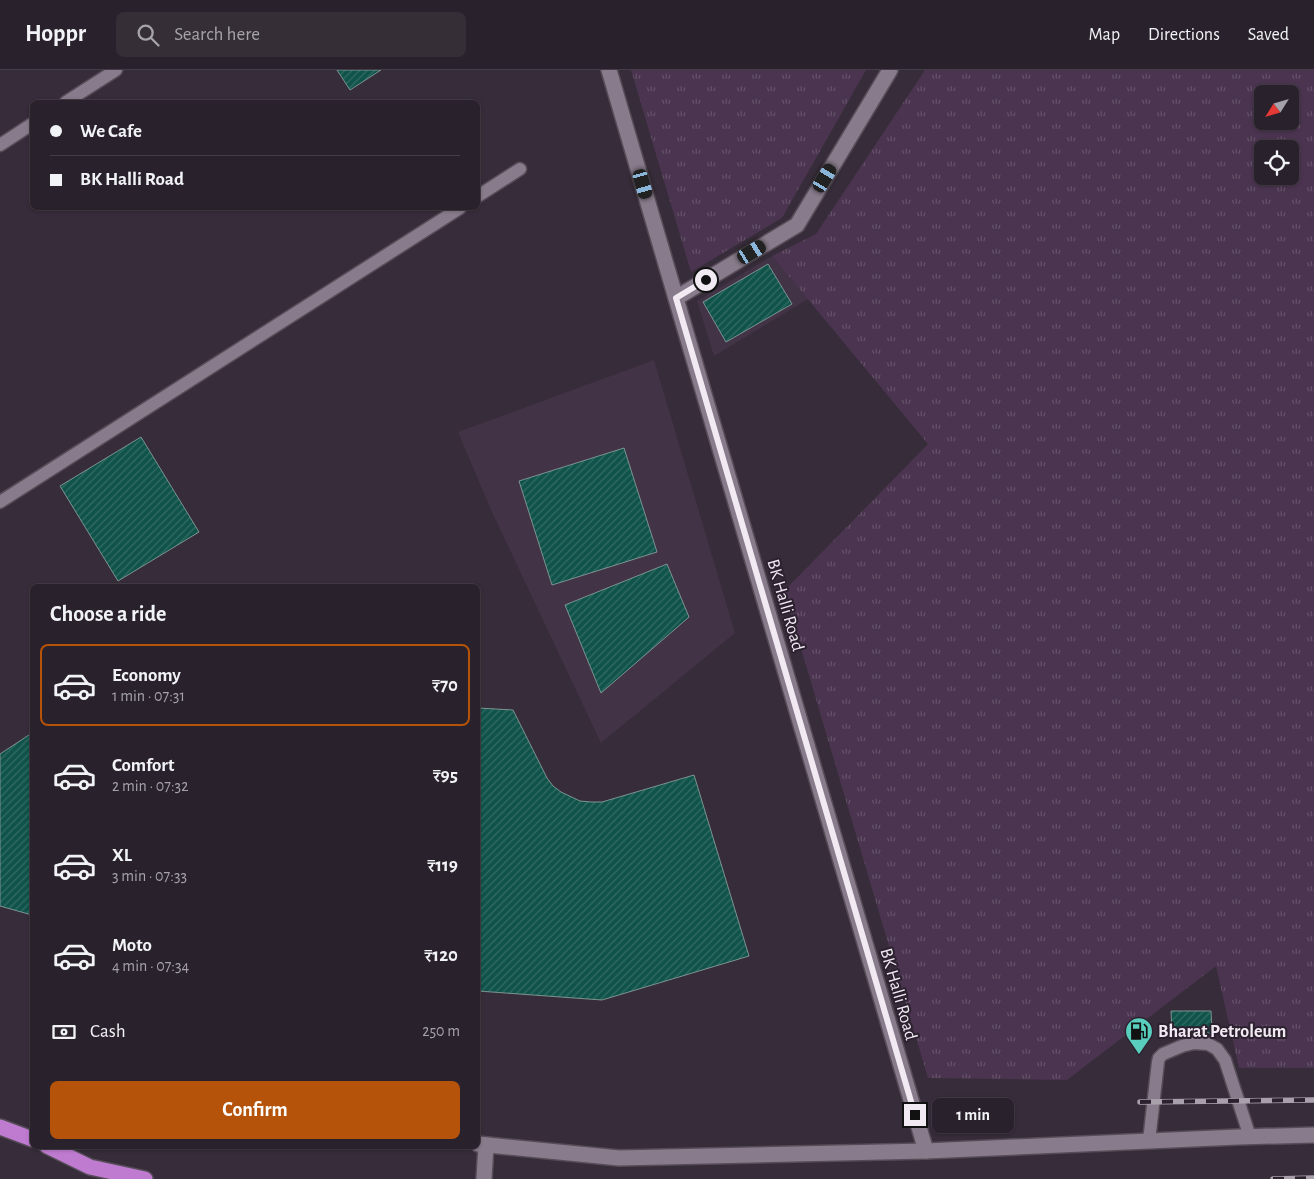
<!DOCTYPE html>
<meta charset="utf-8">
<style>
body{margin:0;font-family:"Alegreya Sans",sans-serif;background:#352e37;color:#f1f3f6;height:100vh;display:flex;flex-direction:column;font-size:19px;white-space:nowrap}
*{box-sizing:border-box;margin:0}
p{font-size:16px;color:#a5a3a9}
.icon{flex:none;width:28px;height:28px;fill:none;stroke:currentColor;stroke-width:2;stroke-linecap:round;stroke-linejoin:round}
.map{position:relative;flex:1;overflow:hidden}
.sheet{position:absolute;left:30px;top:514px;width:450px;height:565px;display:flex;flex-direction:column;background:#29212b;border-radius:8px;box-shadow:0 1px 4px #0004,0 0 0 1px #453e47}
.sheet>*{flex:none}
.hud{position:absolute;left:30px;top:30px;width:450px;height:110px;border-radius:8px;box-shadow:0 1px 4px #0004,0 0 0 1px #453e47;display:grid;align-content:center;height:110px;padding:0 20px;background:#29212b}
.needle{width:32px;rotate:233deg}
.tools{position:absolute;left:1254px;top:15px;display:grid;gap:10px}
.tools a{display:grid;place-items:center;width:45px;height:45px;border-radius:8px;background:#29212b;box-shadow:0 1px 4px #0004,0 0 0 1px #453e47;font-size:25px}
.end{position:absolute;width:22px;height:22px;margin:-11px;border:6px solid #f1eaf3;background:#111;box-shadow:0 0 0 2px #111}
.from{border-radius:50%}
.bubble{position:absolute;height:35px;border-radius:8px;background:#29212b;box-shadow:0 1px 4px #0004,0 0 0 1px #453e47;font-size:16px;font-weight:600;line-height:35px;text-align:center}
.car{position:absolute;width:15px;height:30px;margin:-15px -8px;border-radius:6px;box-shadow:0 0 4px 1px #0007;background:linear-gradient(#222 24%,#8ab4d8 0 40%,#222 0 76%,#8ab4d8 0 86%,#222 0)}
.hud b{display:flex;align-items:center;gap:18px;height:48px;font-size:19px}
.hud b+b{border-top:1px solid #453e47}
.hud i{width:12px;height:12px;background:#f1f3f6}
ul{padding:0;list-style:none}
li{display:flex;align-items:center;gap:15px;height:82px;margin:0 10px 8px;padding:0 10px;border:2px solid transparent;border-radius:8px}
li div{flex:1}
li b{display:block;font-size:19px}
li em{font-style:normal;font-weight:600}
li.selected{border-color:#b45309}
li>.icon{width:45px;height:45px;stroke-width:1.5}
h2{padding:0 20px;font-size:22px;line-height:60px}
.pay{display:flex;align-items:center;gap:12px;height:55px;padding:0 20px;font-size:19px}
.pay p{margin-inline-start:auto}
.action{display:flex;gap:10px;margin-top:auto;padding:10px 20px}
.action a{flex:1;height:58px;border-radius:8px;background:#b45309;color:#fff;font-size:20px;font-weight:600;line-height:58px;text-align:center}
header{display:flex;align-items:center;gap:30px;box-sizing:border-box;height:70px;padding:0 25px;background:#29212b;border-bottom:1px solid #453e47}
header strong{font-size:24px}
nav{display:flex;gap:28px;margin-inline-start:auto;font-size:18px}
.search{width:350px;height:45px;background:#352e37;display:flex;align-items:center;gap:12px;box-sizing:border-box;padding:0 18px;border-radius:8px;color:#a5a3a9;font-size:19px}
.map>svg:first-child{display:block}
.built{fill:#423346}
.grass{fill:url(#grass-tufts);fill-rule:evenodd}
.building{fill:url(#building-hatch);stroke:#7c9490}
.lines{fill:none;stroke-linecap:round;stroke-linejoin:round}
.service-casing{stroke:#554c57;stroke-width:15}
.minor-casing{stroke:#554c57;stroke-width:18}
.tertiary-casing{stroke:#554c57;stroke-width:18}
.secondary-casing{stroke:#554c57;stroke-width:18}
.trunk-casing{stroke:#554c57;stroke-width:18}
.service{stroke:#887b8b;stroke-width:12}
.minor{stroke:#887b8b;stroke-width:15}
.tertiary{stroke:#887b8b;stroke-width:15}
.secondary{stroke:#887b8b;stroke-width:15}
.trunk{stroke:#be7bd0;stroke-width:15}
.rail-casing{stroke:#a8a0aa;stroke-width:5.5}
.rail{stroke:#2c222f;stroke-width:4;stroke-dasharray:11;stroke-linecap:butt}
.route{stroke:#f1eaf3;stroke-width:6}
.labels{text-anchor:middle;stroke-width:4;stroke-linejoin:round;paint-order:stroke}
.street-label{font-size:18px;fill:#f1eaf3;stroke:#2c222f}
.poi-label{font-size:18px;font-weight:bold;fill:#f1eaf3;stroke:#2c222f;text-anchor:start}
</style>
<header>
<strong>Hoppr</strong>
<div class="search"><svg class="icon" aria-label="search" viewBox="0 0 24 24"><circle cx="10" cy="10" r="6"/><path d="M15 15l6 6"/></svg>Search here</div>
<nav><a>Map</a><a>Directions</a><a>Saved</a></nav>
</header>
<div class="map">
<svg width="1314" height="1109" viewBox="0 0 1314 1109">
<defs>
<pattern id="grass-tufts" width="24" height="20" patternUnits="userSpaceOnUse" patternTransform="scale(1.25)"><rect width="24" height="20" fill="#4a344f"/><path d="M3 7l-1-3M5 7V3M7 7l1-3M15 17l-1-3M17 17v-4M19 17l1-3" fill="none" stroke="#655269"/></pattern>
<pattern id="building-hatch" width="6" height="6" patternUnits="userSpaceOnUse" patternTransform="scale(1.25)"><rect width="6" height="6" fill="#10534b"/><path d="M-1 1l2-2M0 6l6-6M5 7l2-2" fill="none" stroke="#336c65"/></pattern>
</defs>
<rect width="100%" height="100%" fill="#372c39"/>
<!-- built -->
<path class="built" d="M 772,186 L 808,229 L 714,286 L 697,231 Z
M 654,290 L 735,563 L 601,673 L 491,440 L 458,362 Z"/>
<!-- grass -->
<path class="grass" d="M 631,0 L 866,0 L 782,148 L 691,202 Z
M 925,0 L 1314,0 L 1314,998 L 1239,998 L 1216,896 L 1067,1010 L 928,1008 L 784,521 L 928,374 L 772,186 L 816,164 ZM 1262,24 L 1290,24 L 1290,51 L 1262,51 ZM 1262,79 L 1290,79 L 1290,106 L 1262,106 Z"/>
<!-- building -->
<path class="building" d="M 337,0 L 381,0 L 350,20 Z
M 768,194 L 792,234 L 726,272 L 703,232 Z
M 141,367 L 199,462 L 118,511 L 60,416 Z
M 624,378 L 657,482 L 552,515 L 519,411 Z
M 667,494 L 689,547 L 601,623 L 565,535 Z
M 478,638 L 513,640 L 547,708 L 553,716 L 561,722 L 580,731 L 591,732 L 602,732 L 694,705 L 749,886 L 602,930 L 478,921 Z
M 32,663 L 32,845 L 0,836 L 0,684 Z
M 1171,941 L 1211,941 L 1212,963 L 1172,963 Z"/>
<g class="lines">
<!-- service casing -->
<g class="service-casing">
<path id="service" d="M 66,32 L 116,0
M 0,75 L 32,54
M 478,126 L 520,99
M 0,432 L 460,138
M 1149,1071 L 1158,992 L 1159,988 L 1163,984 L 1182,976 L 1194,973 L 1208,974 L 1217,979 L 1225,990 L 1250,1067"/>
</g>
<!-- minor casing -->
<g class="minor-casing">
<path id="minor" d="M 676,228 L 797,155 L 890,0"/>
</g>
<!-- tertiary casing -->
<g class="tertiary-casing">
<path id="tertiary" d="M 478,1074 L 619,1088 L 926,1081 L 1238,1067 L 1314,1065
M 484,1109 L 486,1075"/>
</g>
<!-- secondary casing -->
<g class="secondary-casing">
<path id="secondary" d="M 609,0 L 926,1081"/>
</g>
<!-- trunk casing -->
<g class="trunk-casing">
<path id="trunk" d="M 0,1057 L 32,1069
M 47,1076 L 90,1097 L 145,1109"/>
</g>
<!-- service -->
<use href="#service" class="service"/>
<!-- minor -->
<use href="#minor" class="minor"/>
<!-- tertiary -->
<use href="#tertiary" class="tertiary"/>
<!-- secondary -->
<use href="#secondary" class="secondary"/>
<!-- trunk -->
<use href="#trunk" class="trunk"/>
<!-- rail casing -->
<g class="rail-casing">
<path id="rail" d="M 1140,1032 L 1314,1030
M 1273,1109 L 1314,1108"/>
</g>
<!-- rail -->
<use href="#rail" class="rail"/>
</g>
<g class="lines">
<!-- route -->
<path class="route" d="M 706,210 L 676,228 L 915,1045"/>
</g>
<!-- icons -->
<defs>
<g id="fuel-pin" transform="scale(1.4375)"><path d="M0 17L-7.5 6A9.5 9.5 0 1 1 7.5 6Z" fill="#59cebe" stroke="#2c222f"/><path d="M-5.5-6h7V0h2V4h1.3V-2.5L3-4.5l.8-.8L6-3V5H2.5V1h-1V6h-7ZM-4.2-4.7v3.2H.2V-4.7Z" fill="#111"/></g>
</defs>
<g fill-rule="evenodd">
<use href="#fuel-pin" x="1139" y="961"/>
</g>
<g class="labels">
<!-- street labels -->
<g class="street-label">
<text transform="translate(786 535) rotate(74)" y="6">BK Halli Road</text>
<text transform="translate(899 924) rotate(74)" y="6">BK Halli Road</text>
</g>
<!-- poi labels -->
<g class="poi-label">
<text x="1158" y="967">Bharat Petroleum</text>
</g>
</g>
</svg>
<div class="tools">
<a><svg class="needle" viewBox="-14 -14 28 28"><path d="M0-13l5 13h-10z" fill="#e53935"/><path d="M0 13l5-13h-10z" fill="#a5a3a9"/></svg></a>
<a><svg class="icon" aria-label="locate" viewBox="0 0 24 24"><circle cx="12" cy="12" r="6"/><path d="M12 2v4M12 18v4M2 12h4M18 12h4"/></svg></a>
</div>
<i class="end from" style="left:706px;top:210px"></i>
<i class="end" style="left:915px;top:1045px"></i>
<div class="bubble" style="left:932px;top:1028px;width:82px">1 min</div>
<i class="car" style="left:825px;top:108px;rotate:31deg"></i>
<i class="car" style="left:643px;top:114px;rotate:164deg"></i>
<i class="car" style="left:752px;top:182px;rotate:59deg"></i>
<div class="hud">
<b><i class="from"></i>We Cafe</b>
<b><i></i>BK Halli Road</b>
</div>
<section class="sheet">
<h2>Choose a ride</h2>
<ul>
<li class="selected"><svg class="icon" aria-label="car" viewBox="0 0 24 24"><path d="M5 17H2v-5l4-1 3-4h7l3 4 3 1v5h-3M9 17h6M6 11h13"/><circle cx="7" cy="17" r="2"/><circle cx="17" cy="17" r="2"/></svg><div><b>Economy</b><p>1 min · 07:31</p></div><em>₹70</em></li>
<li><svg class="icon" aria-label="car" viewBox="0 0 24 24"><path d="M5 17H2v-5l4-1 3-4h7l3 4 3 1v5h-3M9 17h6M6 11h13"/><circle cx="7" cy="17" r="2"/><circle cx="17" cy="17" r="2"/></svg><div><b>Comfort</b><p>2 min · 07:32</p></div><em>₹95</em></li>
<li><svg class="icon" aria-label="car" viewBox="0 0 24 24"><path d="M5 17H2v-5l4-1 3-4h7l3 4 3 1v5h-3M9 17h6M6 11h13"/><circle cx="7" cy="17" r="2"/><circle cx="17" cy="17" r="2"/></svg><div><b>XL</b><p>3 min · 07:33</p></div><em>₹119</em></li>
<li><svg class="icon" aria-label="car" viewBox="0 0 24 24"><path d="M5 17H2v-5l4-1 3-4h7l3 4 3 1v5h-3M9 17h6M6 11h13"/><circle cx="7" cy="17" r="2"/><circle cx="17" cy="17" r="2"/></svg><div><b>Moto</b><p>4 min · 07:34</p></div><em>₹120</em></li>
</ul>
<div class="pay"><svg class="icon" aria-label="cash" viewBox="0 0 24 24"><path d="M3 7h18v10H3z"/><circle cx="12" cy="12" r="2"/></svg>Cash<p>250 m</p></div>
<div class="action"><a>Confirm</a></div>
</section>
</div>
